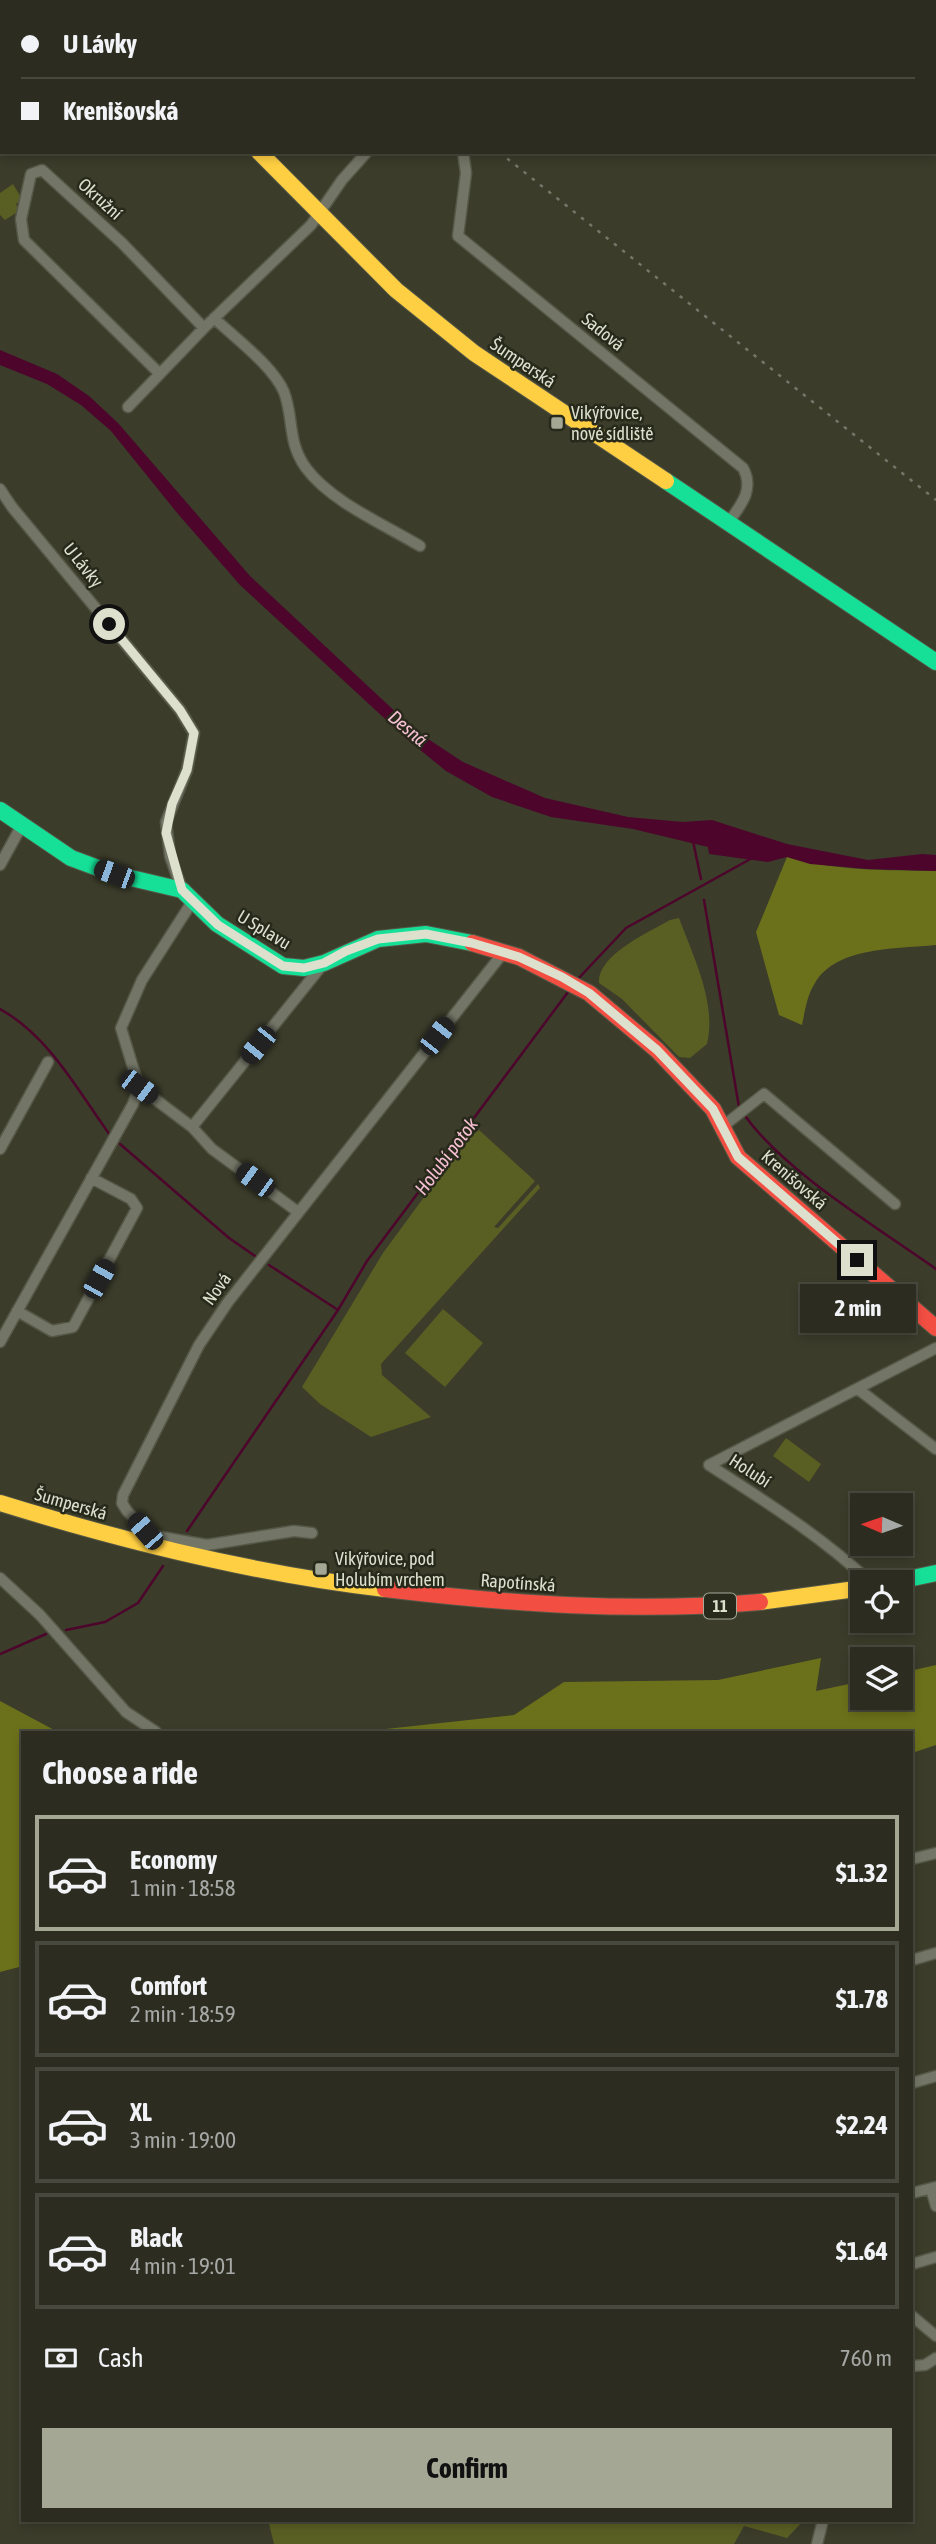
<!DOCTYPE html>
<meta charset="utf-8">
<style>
body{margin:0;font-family:"Asap Condensed",sans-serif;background:#343529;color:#f1f3f6;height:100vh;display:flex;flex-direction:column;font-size:26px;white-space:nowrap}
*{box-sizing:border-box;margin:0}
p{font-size:23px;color:#a6a8a5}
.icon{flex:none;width:38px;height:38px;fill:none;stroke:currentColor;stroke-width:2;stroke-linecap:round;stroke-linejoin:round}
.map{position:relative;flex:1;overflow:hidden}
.sheet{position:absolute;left:21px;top:1731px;width:892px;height:791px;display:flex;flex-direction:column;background:#2c2d20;border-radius:0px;box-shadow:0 4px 10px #0003,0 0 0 2px #48493e}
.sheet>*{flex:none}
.guide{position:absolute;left:0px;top:0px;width:936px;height:154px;box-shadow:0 4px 10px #0003,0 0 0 2px #48493e;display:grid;align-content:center;height:154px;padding:0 21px;background:#2c2d20}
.needle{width:46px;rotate:272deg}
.buttons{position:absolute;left:850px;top:1493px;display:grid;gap:14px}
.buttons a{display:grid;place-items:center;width:63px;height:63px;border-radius:0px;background:#2c2d20;box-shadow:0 4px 10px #0003,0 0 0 2px #48493e;font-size:35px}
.end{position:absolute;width:32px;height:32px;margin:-16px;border:9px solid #dde0cd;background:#111;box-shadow:0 0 0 4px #111}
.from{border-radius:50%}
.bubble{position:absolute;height:49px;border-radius:0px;background:#2c2d20;box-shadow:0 4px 10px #0003,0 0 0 2px #48493e;font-size:23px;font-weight:700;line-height:49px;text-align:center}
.car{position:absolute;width:21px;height:42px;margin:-21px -10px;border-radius:9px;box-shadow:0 0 5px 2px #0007;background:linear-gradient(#222 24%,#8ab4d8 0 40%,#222 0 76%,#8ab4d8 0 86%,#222 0)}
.guide b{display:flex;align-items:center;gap:24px;height:66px;font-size:26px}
.guide b+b{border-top:2px solid #48493e}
.guide i{width:18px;height:18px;background:#f1f3f6}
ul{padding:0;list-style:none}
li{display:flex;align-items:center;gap:21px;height:116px;margin:0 14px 10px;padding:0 7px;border:4px solid #48493e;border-radius:0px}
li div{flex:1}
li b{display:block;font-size:26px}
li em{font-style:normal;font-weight:700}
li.active{border-color:#a4a794}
li>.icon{width:63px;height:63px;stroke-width:1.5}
h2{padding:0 21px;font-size:32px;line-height:84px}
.pay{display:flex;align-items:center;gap:18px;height:77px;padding:0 21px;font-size:26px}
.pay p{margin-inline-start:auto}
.cta{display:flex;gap:14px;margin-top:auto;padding:14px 21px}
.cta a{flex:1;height:80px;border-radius:0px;background:#a4a794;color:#111;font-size:28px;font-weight:700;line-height:80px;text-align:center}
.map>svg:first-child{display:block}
.green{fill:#595f23}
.forest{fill:#6b711a}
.water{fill:#4d052c}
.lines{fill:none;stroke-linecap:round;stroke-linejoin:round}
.stream{stroke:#4d052c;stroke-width:2.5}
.street-casing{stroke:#565847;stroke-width:13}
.fast-casing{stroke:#565847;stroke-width:18}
.slow-casing{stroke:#565847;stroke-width:18}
.jam-casing{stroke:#565847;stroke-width:18}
.street{stroke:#737566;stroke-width:10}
.fast{stroke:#16e098;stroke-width:16}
.slow{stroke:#ffcf43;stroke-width:16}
.jam{stroke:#f24e42;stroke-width:16}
.rail{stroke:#757669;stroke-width:2.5;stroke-dasharray:3.5 7;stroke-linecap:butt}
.route{stroke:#dde0cd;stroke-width:9}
.poi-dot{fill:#a4a794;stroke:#27291a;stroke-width:2.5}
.labels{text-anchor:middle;stroke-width:5;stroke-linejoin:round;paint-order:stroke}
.shield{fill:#27291a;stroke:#a6a997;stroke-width:2}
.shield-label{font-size:16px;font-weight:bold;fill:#dde0cd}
.street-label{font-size:18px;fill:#dde0cd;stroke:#27291a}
.poi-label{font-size:18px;fill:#dde0cd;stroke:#27291a;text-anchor:start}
.water-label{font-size:19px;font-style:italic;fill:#f8c0d5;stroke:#27291a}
</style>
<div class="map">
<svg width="936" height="2544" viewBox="0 0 936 2544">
<rect width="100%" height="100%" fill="#3b3c2a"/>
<!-- green -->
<path class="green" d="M 13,184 L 22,199 L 16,204 L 19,211 L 5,220 L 0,215 L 0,193 Z
M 679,918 C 693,956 717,1003 707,1044 L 690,1058 L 679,1057 L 622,999 L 599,983 C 597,955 649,932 670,920 Z
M 479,1130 L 535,1181 L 494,1227 L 498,1228 L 538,1184 L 540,1188 L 381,1364 L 382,1375 L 431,1417 L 371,1437 L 320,1404 L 302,1387 L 383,1253 L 466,1140 Z
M 443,1309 L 483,1343 L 445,1387 L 405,1353 Z
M 786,1438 L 821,1464 L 809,1482 L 773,1456 Z
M 268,2520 L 804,2520 L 787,2538 L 744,2526 L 734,2544 L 274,2544 Z"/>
<!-- forest -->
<path class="forest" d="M 787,857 C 835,871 886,870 936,871 L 936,945 C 898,949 837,946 815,983 C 807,995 805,1011 802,1025 L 779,1015 L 756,932 Z
M 821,1658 L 816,1691 L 863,1681 L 863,1698 L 901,1698 L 901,1673 L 936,1665 L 936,1745 L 912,1753 L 912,1732 L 358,1732 L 514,1715 L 564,1682 L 718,1680 Z
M 0,1701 L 58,1732 L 23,1732 L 23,1966 L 0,1972 Z"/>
<!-- water -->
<path class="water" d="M 0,350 L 57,374 L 89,396 L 118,423 L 250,576 L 416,731 L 463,762 L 545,798 L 628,817 L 683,822 L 712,820 L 787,844 L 868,860 L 922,854 L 936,855 L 936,871 L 868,869 L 810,864 L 787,857 L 768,862 L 709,854 L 708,847 L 633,829 L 551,817 L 492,797 L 446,771 L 408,740 L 240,585 L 178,514 L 111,431 L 81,405 L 47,384 L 0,365 Z"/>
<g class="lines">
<!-- stream -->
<path class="stream" d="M 693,841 L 701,879
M 704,900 L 739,1107
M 577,980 L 626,928 L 754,857
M 0,1009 C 49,1036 78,1091 110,1135
M 743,1113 C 783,1171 877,1227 936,1269
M 120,1144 L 229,1238 L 255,1256
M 269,1265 L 338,1310
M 187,1531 L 338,1310 L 367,1261 L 571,988
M 66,1630 L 105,1622 L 138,1603 L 163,1566
M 0,1654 L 46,1634"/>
<!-- street casing -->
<g class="street-casing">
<path id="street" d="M 463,152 L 466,173 L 458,236 L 743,468 C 755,490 740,506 728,523
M 214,318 C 235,338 273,366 284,392 C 294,418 287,442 306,468 C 330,501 385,525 420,546
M 159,373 L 24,240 L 21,219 L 31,174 L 42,170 L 122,243 L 204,328
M 128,407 L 204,328 L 311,225 L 342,180 L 367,152
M 0,489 L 12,507 L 180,710 L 194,733 L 187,770 L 166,822 L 170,856 L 182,890
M 0,865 L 22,825
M 139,1087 L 192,1127
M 722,1127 L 764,1094 L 895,1204
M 0,1149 L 48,1062
M 298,1212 L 212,1149 L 192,1127 L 324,963
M 17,1311 L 52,1331 L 73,1327 L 137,1208 L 131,1199 L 91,1178
M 0,1342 L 133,1104 L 139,1087 L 121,1028 L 142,980 L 192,902
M 858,1389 L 936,1449
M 312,1533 L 294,1531 L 207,1545 L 150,1535 L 127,1511 L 122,1503 L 123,1495 L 199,1345 L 228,1302 L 503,953
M 0,1578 L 40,1615 L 126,1712 L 156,1732
M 870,1582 C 822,1537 765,1501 709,1465 L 936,1348
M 912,1859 L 936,1853
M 912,1960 L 936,1953
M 912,2083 L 936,2076
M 931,2189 L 936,2206
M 912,2193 L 936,2187
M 912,2264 L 936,2257
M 912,2316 L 936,2336
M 912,2366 L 925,2365 L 936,2358
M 817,2544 L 823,2520"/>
</g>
<!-- fast casing -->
<g class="fast-casing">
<path id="fast" d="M 144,0 L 146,2
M 666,481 L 936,662
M 0,810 L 71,858 L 114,874 L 182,890 L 217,924 L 283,966 L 304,968 L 324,963 L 378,939 L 426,934 L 472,943
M 894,1582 L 936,1573"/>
</g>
<!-- slow casing -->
<g class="slow-casing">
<path id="slow" d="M 259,152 L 396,290 L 474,353 L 666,481
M 0,1503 C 126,1542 254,1574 385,1589
M 760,1602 L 863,1588"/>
</g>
<!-- jam casing -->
<g class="jam-casing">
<path id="jam" d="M 472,943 L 519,957 L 589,993 L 657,1050 L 713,1109 L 738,1157 L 936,1328
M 385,1589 C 510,1604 635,1613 760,1602"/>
</g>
<!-- street -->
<use href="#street" class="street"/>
<!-- fast -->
<use href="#fast" class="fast"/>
<!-- slow -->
<use href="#slow" class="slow"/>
<!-- jam -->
<use href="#jam" class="jam"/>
<!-- rail -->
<path class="rail" d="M 289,0 L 292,2
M 499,152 L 936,500"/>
</g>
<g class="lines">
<!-- route -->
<path class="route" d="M 109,624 L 180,710 L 194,733 L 187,770 L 172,804 L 166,833 L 182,890 L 218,925 L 283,966 L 304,968 L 324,963 L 346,951 L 378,939 L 426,934 L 472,943 L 519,957 L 562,977 L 589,993 L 657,1050 L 713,1109 L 738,1157 L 857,1260"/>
</g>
<!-- markers -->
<g class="poi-dot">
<rect x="550" y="416" width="14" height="14" rx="3.5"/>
<rect x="314" y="1562" width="14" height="14" rx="3.5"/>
</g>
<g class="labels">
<!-- shield labels -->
<rect class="shield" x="704" y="1593.5" width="32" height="25" rx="5"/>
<g class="shield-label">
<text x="720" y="1612">11</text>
</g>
<!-- street labels -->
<g class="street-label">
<text transform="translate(100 199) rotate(42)" y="6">Okružní</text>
<text transform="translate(603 332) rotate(39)" y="6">Sadová</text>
<text transform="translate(523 363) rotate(34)" y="6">Šumperská</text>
<text transform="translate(83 565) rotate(51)" y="6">U Lávky</text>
<text transform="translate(264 930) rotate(31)" y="6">U Splavu</text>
<text transform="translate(794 1180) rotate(41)" y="6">Krenišovská</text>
<text transform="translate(217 1289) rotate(-54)" y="6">Nová</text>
<text transform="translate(750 1471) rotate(33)" y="6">Holubí</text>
<text transform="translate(71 1504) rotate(16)" y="6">Šumperská</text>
<text transform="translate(518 1583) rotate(4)" y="6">Rapotínská</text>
</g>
<!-- poi labels -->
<g class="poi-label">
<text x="571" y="419">Vikýřovice,<tspan x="571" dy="21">nové sídliště</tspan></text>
<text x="335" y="1565">Vikýřovice, pod<tspan x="335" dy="21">Holubím vrchem</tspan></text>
</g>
<!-- water labels -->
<g class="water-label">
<text transform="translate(408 728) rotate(40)" y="7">Desná</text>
<text transform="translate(446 1156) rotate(-53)" y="7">Holubí potok</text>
</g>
</g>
</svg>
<div class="buttons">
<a><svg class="needle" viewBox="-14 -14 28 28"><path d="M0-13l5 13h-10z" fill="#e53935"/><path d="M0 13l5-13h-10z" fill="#a6a8a5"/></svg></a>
<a><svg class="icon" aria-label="locate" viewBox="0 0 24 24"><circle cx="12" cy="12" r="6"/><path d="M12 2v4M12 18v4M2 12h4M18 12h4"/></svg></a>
<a><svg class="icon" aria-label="layers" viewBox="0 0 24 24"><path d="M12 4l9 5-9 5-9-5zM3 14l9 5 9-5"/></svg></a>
</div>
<i class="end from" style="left:109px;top:624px"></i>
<i class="end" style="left:857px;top:1260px"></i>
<div class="bubble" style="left:800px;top:1284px;width:116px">2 min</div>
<i class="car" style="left:114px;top:874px;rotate:290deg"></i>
<i class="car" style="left:437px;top:1036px;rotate:38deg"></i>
<i class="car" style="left:258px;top:1045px;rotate:219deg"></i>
<i class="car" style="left:139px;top:1087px;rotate:127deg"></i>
<i class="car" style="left:255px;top:1180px;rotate:306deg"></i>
<i class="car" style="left:99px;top:1279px;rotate:29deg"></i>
<i class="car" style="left:145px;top:1531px;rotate:319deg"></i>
<div class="guide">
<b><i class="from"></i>U Lávky</b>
<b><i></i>Krenišovská</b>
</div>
<section class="sheet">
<h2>Choose a ride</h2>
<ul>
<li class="active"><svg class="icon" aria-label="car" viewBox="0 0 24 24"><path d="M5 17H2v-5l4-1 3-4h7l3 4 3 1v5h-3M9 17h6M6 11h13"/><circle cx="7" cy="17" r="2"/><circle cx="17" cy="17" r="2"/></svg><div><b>Economy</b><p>1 min · 18:58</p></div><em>$1.32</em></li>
<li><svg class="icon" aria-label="car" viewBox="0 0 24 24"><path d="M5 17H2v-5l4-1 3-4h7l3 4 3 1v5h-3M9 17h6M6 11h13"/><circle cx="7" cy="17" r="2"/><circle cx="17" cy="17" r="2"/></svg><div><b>Comfort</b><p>2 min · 18:59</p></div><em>$1.78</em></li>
<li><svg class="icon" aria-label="car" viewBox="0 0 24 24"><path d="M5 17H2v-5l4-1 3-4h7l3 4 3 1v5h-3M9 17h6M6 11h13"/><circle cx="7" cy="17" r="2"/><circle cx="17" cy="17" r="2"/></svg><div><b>XL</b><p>3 min · 19:00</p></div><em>$2.24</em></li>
<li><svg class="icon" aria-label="car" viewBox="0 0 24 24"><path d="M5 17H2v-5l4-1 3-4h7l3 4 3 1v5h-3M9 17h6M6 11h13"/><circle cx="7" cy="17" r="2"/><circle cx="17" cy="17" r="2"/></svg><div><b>Black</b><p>4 min · 19:01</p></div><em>$1.64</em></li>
</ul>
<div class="pay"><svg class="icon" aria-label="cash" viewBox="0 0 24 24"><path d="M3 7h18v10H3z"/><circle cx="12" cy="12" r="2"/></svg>Cash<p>760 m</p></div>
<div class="cta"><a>Confirm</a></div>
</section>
</div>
